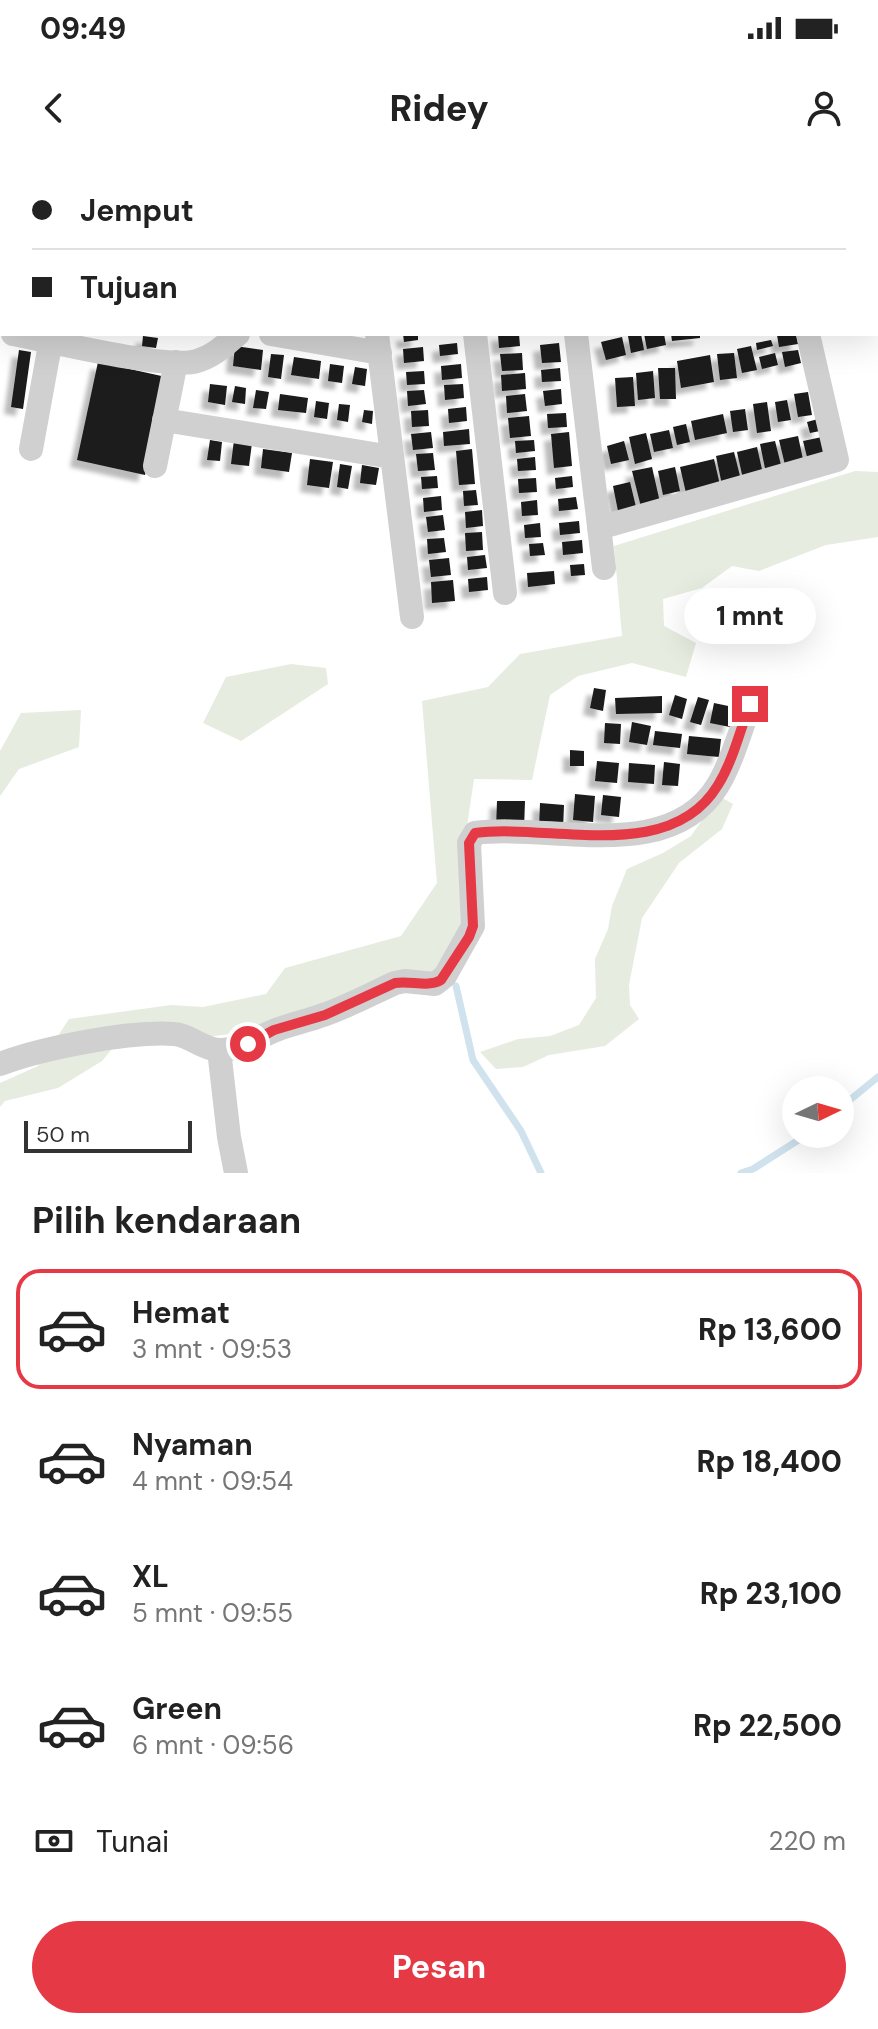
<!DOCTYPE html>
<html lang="id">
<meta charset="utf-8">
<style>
body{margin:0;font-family:"DM Sans",sans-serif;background:#f6f6f6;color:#222;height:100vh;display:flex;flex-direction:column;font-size:30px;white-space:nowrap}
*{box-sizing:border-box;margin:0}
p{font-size:26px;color:#767676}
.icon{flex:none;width:44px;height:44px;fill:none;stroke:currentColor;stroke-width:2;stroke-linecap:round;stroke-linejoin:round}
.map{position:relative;height:1013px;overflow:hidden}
.details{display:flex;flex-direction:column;background:#fff;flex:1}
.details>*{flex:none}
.hud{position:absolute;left:0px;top:0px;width:878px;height:176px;box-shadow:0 8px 32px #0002;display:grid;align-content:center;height:176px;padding:0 32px;background:#fff}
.needle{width:52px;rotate:85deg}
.buttons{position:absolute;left:782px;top:916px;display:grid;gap:16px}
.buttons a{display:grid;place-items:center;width:72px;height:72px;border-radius:50%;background:#fff;box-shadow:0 8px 32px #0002;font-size:40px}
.scale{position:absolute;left:24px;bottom:20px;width:168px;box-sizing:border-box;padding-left:8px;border:4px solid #333;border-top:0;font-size:22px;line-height:28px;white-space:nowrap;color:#333;-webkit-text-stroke:6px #fff;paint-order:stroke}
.end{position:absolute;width:36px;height:36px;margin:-18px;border:10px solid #e63946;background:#fff;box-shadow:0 0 0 4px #fff}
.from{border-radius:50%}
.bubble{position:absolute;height:56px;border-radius:28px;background:#fff;box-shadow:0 8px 32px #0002;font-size:26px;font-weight:800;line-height:56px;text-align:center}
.hud b{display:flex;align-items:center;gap:28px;height:76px;font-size:30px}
.hud b+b{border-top:2px solid #e0e0e0}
.hud i{width:20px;height:20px;background:#222}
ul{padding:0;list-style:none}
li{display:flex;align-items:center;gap:24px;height:120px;margin:0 16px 12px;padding:0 16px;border:4px solid transparent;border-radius:24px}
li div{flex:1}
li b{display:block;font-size:30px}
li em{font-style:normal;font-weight:800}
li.on{border-color:#e63946}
li>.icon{width:72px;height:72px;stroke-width:1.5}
h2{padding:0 32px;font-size:36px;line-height:96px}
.pay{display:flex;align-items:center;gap:20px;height:88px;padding:0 32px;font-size:30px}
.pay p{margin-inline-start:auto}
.action{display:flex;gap:16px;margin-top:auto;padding:16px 32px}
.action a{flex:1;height:92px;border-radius:48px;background:#e63946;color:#fff;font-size:32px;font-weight:800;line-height:92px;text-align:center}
.status{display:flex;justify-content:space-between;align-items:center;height:56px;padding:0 40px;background:#fff;direction:ltr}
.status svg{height:22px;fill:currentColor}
header{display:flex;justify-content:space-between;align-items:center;height:104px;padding:0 32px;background:#fff;font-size:36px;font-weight:800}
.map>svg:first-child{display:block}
.green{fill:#e6ecdf}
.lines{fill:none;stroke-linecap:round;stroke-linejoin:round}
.stream{stroke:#cfe2ee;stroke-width:7}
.building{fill:#1a1a1a;filter:url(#shadow)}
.street{stroke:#d0d0d0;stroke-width:24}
.route{stroke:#e63946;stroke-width:10}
</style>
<div class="status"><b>09:49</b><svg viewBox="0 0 49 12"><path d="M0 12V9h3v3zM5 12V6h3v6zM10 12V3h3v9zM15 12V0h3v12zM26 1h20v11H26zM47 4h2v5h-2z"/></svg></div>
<header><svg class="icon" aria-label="back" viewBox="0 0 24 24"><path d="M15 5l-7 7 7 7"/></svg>Ridey<svg class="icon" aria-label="person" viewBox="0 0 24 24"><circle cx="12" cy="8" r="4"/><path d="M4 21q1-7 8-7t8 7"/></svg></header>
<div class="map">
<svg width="878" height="1013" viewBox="0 0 878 1013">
<defs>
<filter id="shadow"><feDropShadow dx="-7" dy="7" stdDeviation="2" flood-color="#0004"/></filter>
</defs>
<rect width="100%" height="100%" fill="#fff"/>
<!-- green -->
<path class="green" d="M 855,311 L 878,312 L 878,377 L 826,385 L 759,411 L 732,406 L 702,428 L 663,439 L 664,466 L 696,483 L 686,517 L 632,503 L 578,516 L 550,535 L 532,620 L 474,619 L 466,673 L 466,764 L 433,817 L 245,872 L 207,877 L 128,870 L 102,901 L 58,928 L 5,941 L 0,947 L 0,923 L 38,906 L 69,859 L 171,845 L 203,847 L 266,834 L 285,808 L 401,776 L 437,723 L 422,541 L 488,527 L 520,494 L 622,476 L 614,386 Z
M 291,504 L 326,508 L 328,524 L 241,581 L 203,563 L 226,517 Z
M 81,550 L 79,587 L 19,609 L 0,636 L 0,591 L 21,553 Z
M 719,636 L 733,644 L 722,669 L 679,703 L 642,758 L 629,825 L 630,845 L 639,859 L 605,886 L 549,895 L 523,907 L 496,909 L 480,892 L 518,879 L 550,876 L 579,865 L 596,838 L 595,799 L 608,769 L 612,746 L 627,709 L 663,693 L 691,676 Z"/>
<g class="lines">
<!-- stream -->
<path class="stream" d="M 456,826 L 473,900 L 521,971 L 541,1013
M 840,948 L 878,917
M 741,1013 L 753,1009 L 808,974"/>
</g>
<!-- building -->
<path class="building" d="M 403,174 L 418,174 L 418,180 L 404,182 Z
M 498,174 L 519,174 L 520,186 L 499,188 Z
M 641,174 L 644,190 L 631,193 L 628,176 Z
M 644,174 L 664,174 L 666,185 L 647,189 Z
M 671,174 L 700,174 L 700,178 L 672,181 Z
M 796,174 L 798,184 L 779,187 L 777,175 Z
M 143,176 L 158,178 L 156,188 L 142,186 Z
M 622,177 L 626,195 L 606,200 L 601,182 Z
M 771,180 L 773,186 L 757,190 L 756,183 Z
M 457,183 L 458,194 L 440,196 L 439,185 Z
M 559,183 L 561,202 L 542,203 L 540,185 Z
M 235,186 L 263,190 L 261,210 L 233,206 Z
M 751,186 L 757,210 L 742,213 L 737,189 Z
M 423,187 L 424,201 L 404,203 L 403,189 Z
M 19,190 L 31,192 L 23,249 L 11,247 Z
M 798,190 L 801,203 L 785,207 L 782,192 Z
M 522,193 L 523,210 L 502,211 L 500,194 Z
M 734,193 L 737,218 L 720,220 L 717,194 Z
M 775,193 L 778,205 L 762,209 L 759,197 Z
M 271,194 L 284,195 L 281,219 L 268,217 Z
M 710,195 L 714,222 L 681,228 L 677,201 Z
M 294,197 L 321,201 L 319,219 L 291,215 Z
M 98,202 L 166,217 L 145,315 L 77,300 Z
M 330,204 L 344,206 L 342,223 L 328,221 Z
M 461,204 L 462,218 L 442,220 L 441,206 Z
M 355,207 L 367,209 L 365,226 L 352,224 Z
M 560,208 L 561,221 L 542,222 L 541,210 Z
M 658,208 L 675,208 L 676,239 L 660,239 Z
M 424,211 L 425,224 L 407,225 L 406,212 Z
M 653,211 L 655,238 L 638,240 L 636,213 Z
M 525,213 L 526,229 L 502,231 L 501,215 Z
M 633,217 L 635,246 L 617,247 L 615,218 Z
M 210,224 L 227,226 L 225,245 L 208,242 Z
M 463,224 L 464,238 L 445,240 L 444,225 Z
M 235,226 L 246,228 L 245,244 L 232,242 Z
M 561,229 L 562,244 L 545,246 L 543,231 Z
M 256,230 L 269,232 L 266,249 L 253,248 Z
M 424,230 L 426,244 L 408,246 L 407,231 Z
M 808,232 L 812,255 L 798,257 L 794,234 Z
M 280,234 L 308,238 L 306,253 L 278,250 Z
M 525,234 L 527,251 L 507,253 L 506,236 Z
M 787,240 L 791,260 L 778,262 L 775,242 Z
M 316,241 L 329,243 L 327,259 L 314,257 Z
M 767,242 L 771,271 L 757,273 L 753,244 Z
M 339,244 L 350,245 L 348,262 L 337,260 Z
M 466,247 L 467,261 L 449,263 L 448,249 Z
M 745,249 L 748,270 L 733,272 L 730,251 Z
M 364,250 L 373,251 L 372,264 L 362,262 Z
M 428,250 L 429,266 L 412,267 L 411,251 Z
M 566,253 L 567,267 L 548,268 L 547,254 Z
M 723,254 L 727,273 L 695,280 L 691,261 Z
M 529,256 L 531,276 L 510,278 L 508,258 Z
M 818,259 L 820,271 L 810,273 L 807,262 Z
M 686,264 L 690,282 L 677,285 L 673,267 Z
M 469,269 L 470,284 L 444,286 L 443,272 Z
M 669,270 L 673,288 L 654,292 L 650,274 Z
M 431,272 L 433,288 L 413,290 L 411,274 Z
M 569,272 L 572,306 L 554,308 L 551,274 Z
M 646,273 L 652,299 L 635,304 L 629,277 Z
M 798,276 L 804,304 L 786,309 L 779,280 Z
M 822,277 L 828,301 L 809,305 L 803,281 Z
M 210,280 L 222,282 L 220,301 L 207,300 Z
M 234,280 L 252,283 L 249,306 L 231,304 Z
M 534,280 L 535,291 L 516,293 L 515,281 Z
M 624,281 L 629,300 L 611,304 L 607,286 Z
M 775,281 L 782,309 L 766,313 L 760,284 Z
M 757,287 L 763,314 L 743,319 L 737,292 Z
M 263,289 L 292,293 L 289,312 L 261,308 Z
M 472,289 L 475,324 L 459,325 L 456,291 Z
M 734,292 L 741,320 L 722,325 L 716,296 Z
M 433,293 L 435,310 L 418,311 L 416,294 Z
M 535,297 L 536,310 L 518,311 L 517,299 Z
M 310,299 L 333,302 L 329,328 L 307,325 Z
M 714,299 L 720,325 L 686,333 L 680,307 Z
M 340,304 L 352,306 L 348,329 L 337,327 Z
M 362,305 L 379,308 L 376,325 L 360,323 Z
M 652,307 L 661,347 L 642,351 L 632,311 Z
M 675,307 L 680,331 L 663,335 L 658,311 Z
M 437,316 L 438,328 L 422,329 L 421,317 Z
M 572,316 L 573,327 L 556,329 L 555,318 Z
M 536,318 L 537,332 L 519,333 L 518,319 Z
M 630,322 L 636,347 L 618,351 L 613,326 Z
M 476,330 L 478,345 L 464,346 L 463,331 Z
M 441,336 L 442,350 L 424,352 L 423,338 Z
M 576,337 L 578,349 L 559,351 L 558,339 Z
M 537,340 L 538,355 L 522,356 L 521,342 Z
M 482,350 L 483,366 L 466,368 L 465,352 Z
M 443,355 L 445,370 L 428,372 L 426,357 Z
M 579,361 L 580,373 L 560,375 L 559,363 Z
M 540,363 L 541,377 L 525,378 L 524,365 Z
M 482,372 L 483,390 L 466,391 L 465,373 Z
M 444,378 L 446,392 L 428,394 L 427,379 Z
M 582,380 L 583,393 L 563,395 L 562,382 Z
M 543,383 L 545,395 L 530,396 L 529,384 Z
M 485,395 L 487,408 L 468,410 L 467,397 Z
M 449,398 L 451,415 L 431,417 L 429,400 Z
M 584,404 L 585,415 L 571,416 L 570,405 Z
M 554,411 L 555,424 L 528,427 L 527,413 Z
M 487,417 L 488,430 L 469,432 L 468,419 Z
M 453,420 L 455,441 L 432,443 L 431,422 Z
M 594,528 L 606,530 L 603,551 L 590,548 Z
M 675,535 L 687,539 L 682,559 L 669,555 Z
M 662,536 L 662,553 L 616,554 L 615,538 Z
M 698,537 L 709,540 L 701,565 L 690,562 Z
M 714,543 L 733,547 L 730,567 L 710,563 Z
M 632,562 L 651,566 L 647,585 L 629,582 Z
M 605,563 L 621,564 L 620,584 L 604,583 Z
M 655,571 L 682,574 L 680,588 L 653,585 Z
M 689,576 L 721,579 L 719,597 L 687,594 Z
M 570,590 L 584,591 L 584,606 L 570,606 Z
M 597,601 L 619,603 L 617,623 L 595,621 Z
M 664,602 L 680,604 L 678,626 L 662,625 Z
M 629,603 L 655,605 L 654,624 L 628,622 Z
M 575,634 L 595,636 L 593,662 L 573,660 Z
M 603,635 L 621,637 L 619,657 L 601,655 Z
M 497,641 L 525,641 L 524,669 L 496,669 Z
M 540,643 L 564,645 L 563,670 L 539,669 Z"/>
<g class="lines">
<!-- street -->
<path class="street" d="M 149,0 L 160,2
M 676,0 L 686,2
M 776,0 L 776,2
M 86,2 L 87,0
M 456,2 L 457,0
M 560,2 L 560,0
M 13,174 C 49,181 169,210 197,201 C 214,196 225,185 238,174
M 271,174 L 380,193
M 377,174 L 412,457
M 475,174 L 505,433
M 576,174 L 604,408
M 164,260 L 392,297
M 31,289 L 52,174
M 155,306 L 176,202
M 599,368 L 837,300 L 808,174
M 219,890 L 229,977 L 236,1013
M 0,904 C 42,888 129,871 174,874 C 190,875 202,889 219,890 C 240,891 257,877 276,870 C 291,864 307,861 323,855 C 347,847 371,834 395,823 L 405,821 L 435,824 L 445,816 L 473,766 L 469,683 L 475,673 C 551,663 670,705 718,625 C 732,602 741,569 750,544"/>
</g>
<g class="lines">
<!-- route -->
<path class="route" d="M 248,884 L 274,870 L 325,855 L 395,823 C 410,820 428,828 441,820 L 469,777 L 473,766 L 469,683 L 475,673 C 551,663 670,705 718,625 C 733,601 740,570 750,544"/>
</g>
</svg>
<div class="buttons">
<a><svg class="needle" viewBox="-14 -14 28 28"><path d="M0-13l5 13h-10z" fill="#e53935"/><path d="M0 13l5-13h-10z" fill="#767676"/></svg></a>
</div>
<div class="scale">50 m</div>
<i class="end from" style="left:248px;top:884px"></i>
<i class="end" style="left:750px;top:544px"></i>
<div class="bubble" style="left:684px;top:428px;width:132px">1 mnt</div>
<div class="hud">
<b><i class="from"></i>Jemput</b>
<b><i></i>Tujuan</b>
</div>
</div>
<section class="details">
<h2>Pilih kendaraan</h2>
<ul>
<li class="on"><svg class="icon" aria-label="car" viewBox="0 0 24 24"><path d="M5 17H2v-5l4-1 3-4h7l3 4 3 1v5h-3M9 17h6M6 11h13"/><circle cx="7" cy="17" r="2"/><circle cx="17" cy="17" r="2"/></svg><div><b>Hemat</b><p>3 mnt · 09:53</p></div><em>Rp 13,600</em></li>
<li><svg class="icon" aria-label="car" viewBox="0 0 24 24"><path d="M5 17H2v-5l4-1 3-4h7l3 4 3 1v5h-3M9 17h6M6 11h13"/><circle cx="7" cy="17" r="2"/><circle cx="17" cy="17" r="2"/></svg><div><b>Nyaman</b><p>4 mnt · 09:54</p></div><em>Rp 18,400</em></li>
<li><svg class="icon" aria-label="car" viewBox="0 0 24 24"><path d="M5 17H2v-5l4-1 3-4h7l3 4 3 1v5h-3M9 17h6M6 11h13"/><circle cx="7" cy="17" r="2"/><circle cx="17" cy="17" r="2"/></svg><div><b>XL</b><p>5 mnt · 09:55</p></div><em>Rp 23,100</em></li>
<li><svg class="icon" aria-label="car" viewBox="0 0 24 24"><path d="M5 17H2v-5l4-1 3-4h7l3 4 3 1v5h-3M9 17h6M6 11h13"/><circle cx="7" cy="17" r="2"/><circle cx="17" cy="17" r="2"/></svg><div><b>Green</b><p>6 mnt · 09:56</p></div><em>Rp 22,500</em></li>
</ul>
<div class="pay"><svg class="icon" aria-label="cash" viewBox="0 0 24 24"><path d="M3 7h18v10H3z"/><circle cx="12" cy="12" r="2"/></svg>Tunai<p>220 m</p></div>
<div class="action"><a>Pesan</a></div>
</section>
